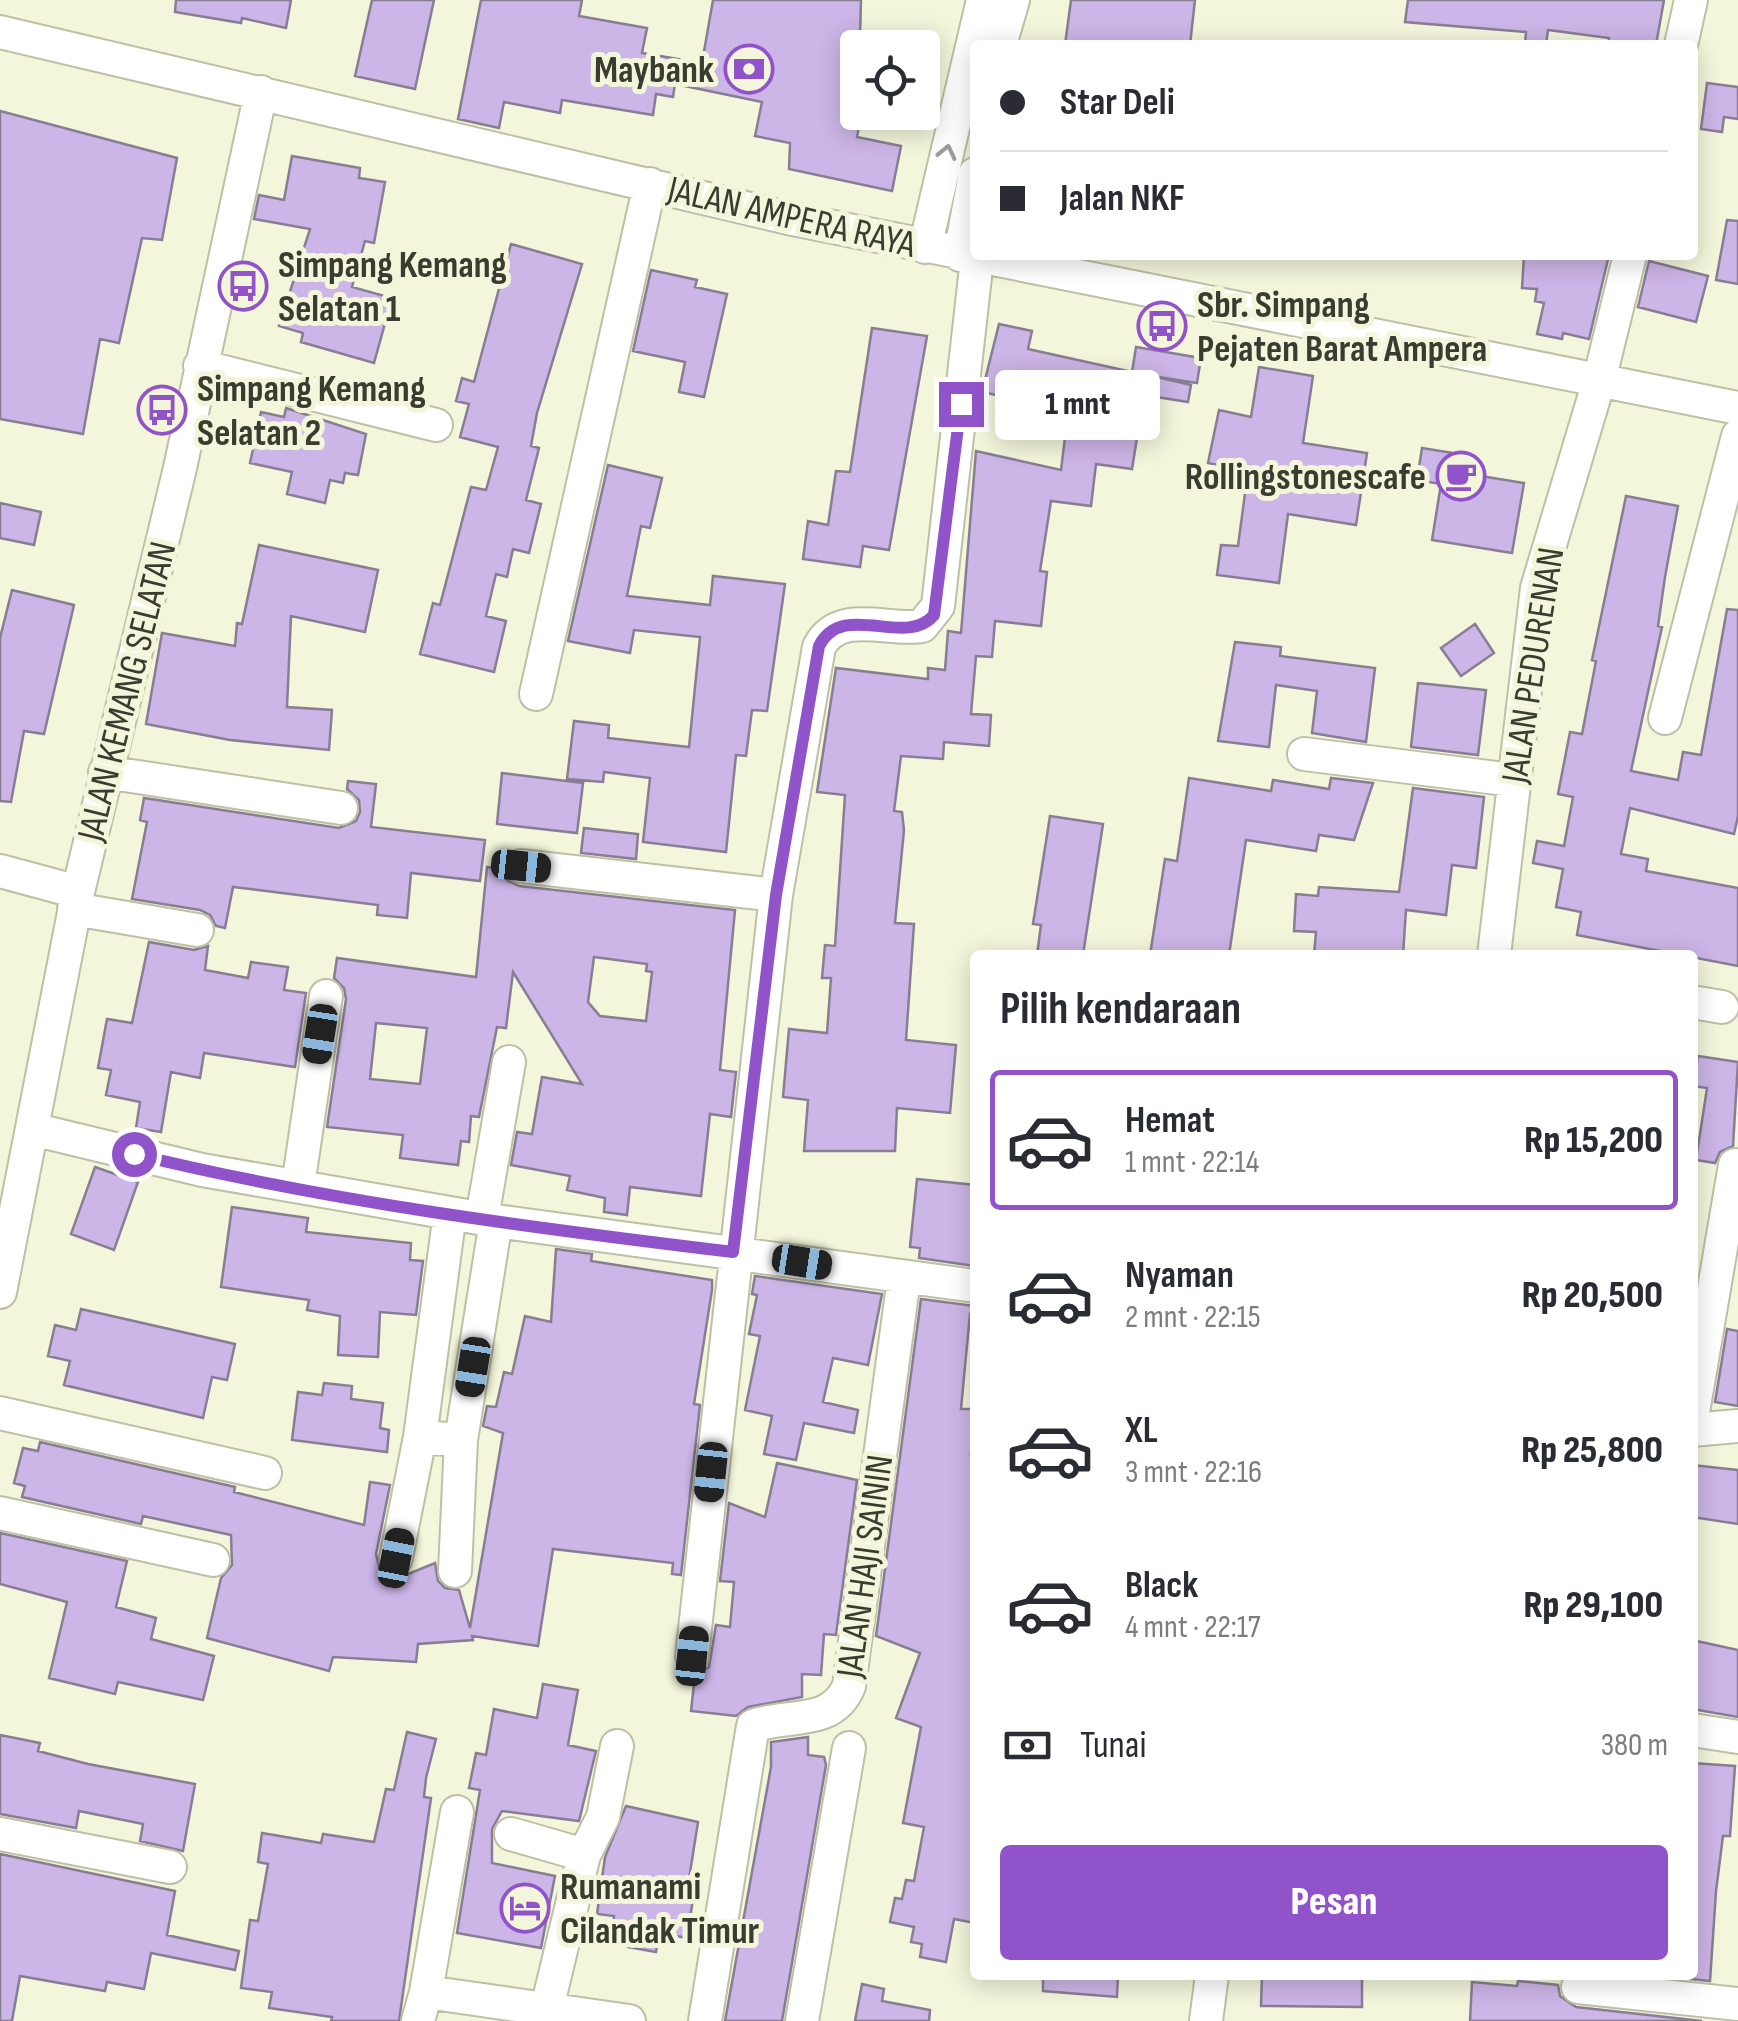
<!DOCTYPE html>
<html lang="id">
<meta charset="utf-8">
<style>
body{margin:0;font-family:"Sofia Sans Condensed",sans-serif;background:#f7f7f7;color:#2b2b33;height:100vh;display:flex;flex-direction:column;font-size:38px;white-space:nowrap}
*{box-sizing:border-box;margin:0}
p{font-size:32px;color:#7c7c81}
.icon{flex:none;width:55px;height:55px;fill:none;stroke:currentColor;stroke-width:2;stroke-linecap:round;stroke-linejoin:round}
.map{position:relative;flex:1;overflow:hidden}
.side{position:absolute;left:970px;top:950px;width:728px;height:1030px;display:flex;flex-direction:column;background:#fff;border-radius:10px;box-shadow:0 5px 25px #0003}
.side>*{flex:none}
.guide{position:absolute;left:970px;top:40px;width:728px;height:220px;border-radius:10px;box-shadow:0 5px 25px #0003;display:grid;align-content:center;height:220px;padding:0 30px;background:#fff}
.controls{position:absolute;left:840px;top:30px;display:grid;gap:20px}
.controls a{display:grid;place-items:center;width:100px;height:100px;border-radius:10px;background:#fff;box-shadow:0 5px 25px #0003;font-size:50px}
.end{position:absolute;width:45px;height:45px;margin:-22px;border:12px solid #9153c9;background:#fff;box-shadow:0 0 0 5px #fff}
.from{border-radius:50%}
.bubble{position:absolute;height:70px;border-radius:10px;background:#fff;box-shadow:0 5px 25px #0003;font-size:32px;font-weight:800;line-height:70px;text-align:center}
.car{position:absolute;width:30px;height:60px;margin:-30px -15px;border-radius:12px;box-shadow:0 0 8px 2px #0007;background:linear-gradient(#222 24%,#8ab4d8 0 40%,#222 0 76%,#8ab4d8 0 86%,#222 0)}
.guide b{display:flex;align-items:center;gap:35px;height:95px;font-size:38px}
.guide b+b{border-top:2px solid #e1e1e2}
.guide i{width:25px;height:25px;background:#2b2b33}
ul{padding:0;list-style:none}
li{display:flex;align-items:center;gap:30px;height:140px;margin:0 20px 15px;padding:0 10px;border:5px solid transparent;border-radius:10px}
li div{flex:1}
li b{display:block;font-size:38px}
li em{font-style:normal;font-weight:800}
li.active{border-color:#9153c9}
li>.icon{width:90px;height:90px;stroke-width:1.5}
h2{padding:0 30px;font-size:45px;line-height:120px}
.pay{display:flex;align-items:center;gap:25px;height:110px;padding:0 30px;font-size:38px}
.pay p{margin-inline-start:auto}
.primary-button{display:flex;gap:20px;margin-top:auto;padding:20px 30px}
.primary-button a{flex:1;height:115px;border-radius:10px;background:#9153c9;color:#fff;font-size:40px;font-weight:800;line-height:115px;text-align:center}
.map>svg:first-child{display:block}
.building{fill:#ccb5e7;stroke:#887e94;stroke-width:2.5;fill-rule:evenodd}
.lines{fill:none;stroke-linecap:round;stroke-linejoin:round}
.minor-casing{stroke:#bec0a6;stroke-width:36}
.minor{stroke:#fff;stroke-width:32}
.oneway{stroke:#9d9e98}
.route{stroke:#9153c9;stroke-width:12}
.labels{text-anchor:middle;stroke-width:10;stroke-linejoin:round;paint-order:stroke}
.poi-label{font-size:38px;font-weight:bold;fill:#3b3c31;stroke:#f3f6db;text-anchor:start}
.street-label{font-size:38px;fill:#3b3c31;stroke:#f3f6db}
</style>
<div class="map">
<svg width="1738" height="2021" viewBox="0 0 1738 2021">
<rect width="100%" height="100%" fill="#f3f6db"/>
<!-- building -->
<path class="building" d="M 176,0 L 291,0 L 286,28 L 242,18 L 241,23 L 175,12 Z
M 372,0 L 434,0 L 415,89 L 355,76 Z
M 481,0 L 582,0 L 579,16 L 647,28 L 642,53 L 702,63 L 713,0 L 861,0 L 858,112 L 862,112 L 857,137 L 901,146 L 892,191 L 789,169 L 790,143 L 755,136 L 762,102 L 675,84 L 673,97 L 656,94 L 653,115 L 562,100 L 560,113 L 504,102 L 499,128 L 458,119 Z
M 1071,0 L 1195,0 L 1190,45 L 1065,45 Z
M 1408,0 L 1664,0 L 1656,45 L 1608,45 L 1609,38 L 1548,30 L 1546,45 L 1525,45 L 1526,32 L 1405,22 Z
M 1707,83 L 1738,87 L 1738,119 L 1724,117 L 1722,132 L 1701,129 Z
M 0,111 L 177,158 L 162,240 L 142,238 L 119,343 L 100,339 L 83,434 L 0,419 Z
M 292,156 L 360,168 L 359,178 L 385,182 L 374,243 L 365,241 L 352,287 L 392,298 L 374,363 L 301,342 L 303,333 L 279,326 L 310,229 L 254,219 L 259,195 L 284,200 Z
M 1727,220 L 1738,221 L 1738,284 L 1716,280 Z
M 511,244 L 582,264 L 537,413 L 531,446 L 539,448 L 526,500 L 541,504 L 529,553 L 513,549 L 507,577 L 496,574 L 486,616 L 506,621 L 494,672 L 420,654 L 433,603 L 440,605 L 471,487 L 486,490 L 498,447 L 460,437 L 469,404 L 456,401 L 462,378 L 474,382 Z
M 1524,255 L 1609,255 L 1589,339 L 1563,333 L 1562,339 L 1537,334 L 1544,303 L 1535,301 L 1537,289 L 1522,288 Z
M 1649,261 L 1708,276 L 1696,322 L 1638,307 Z
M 651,270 L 697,280 L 695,287 L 727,294 L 704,397 L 679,392 L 685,362 L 633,351 Z
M 999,324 L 1032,331 L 1028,349 L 1132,372 L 1136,347 L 1201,358 L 1197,383 L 1152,376 L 1191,385 L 1188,402 L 1144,395 L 1132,469 L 1096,464 L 1091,506 L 1051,501 L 1040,571 L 1047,572 L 1041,626 L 995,621 L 992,657 L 976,656 L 971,714 L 991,715 L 989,746 L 944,742 L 943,759 L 901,756 L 894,811 L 902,812 L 904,830 L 895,923 L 914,924 L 906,1040 L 956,1045 L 950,1113 L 897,1108 L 895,1151 L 804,1151 L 808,1100 L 783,1097 L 789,1029 L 827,1033 L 831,978 L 822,978 L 825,945 L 835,946 L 845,795 L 817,792 L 836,668 L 928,679 L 928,668 L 945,670 L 948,631 L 961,633 L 976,451 L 1061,470 L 1071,388 L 1033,380 L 1028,402 L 982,392 Z
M 872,328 L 927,336 L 889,550 L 863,546 L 860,567 L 803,559 L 808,521 L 828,525 L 836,471 L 850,472 Z
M 1259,367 L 1313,376 L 1303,443 L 1367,453 L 1356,525 L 1288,514 L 1279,583 L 1217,575 L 1221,545 L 1238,546 L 1248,471 L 1208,463 L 1219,410 L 1251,417 Z
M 286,408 L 366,434 L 358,475 L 345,473 L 343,483 L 330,480 L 325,503 L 287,494 L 292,472 L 250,463 L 261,412 L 284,417 Z
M 1422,448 L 1453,453 L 1450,471 L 1524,483 L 1512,553 L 1432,540 L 1441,484 L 1417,480 Z
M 608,465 L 662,478 L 650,528 L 641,526 L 627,596 L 710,605 L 713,576 L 785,584 L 767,711 L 752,710 L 746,756 L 736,755 L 726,852 L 643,842 L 650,778 L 604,772 L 603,782 L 567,779 L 574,721 L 609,725 L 608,738 L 689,747 L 700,637 L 634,630 L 630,653 L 568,641 Z
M 1626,496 L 1678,506 L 1665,577 L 1658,626 L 1662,627 L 1631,771 L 1678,780 L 1683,752 L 1701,755 L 1727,609 L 1738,610 L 1738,816 L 1734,834 L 1630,808 L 1621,854 L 1648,859 L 1646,871 L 1738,888 L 1738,966 L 1577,935 L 1581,912 L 1556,907 L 1563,869 L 1533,863 L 1537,841 L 1564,846 L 1573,797 L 1558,794 L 1570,732 L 1582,734 L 1596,661 L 1592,660 Z
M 0,503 L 41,512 L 34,545 L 0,538 Z
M 259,545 L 378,570 L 365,632 L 291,616 L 287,707 L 332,710 L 329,750 L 230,740 L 146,724 L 162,633 L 235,646 L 237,623 L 242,624 Z
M 12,590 L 74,605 L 44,734 L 24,731 L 11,802 L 0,801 L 0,638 Z
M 1475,624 L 1494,653 L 1461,676 L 1441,648 Z
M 1235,642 L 1281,647 L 1280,656 L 1375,668 L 1366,742 L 1312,733 L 1317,691 L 1276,685 L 1269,747 L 1218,741 Z
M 1418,683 L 1486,690 L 1478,755 L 1411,747 Z
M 502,773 L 583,783 L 577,833 L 497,824 Z
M 1189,778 L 1271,791 L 1273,780 L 1329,789 L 1331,778 L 1373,783 L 1354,840 L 1319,835 L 1316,851 L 1246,840 L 1229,955 L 1150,955 L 1165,859 L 1177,861 Z
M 348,781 L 376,784 L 371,827 L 485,840 L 480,881 L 411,873 L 407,918 L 377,915 L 378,905 L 233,887 L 225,928 L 216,926 L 210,915 L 200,910 L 132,899 L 147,822 L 140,820 L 144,798 L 339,828 L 356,821 L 360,812 L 359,800 L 347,789 Z
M 1413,788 L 1484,797 L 1476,868 L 1452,865 L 1446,915 L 1406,910 L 1403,955 L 1314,955 L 1316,932 L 1294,931 L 1296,894 L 1318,896 L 1319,887 L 1399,892 Z
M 1050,816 L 1103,824 L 1083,955 L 1037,955 L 1041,925 L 1033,924 Z
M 584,828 L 638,834 L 636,859 L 581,853 Z
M 487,867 L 502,869 L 508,881 L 519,886 L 735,910 L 720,1070 L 736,1072 L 731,1117 L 710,1114 L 701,1196 L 630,1187 L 627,1215 L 604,1212 L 605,1198 L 567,1190 L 570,1176 L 511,1165 L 517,1132 L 532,1134 L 542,1077 L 582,1084 L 513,972 L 506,1028 L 497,1027 L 479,1117 L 471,1116 L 469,1142 L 461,1141 L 458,1165 L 400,1158 L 403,1135 L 327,1127 L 346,999 L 344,988 L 334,978 L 337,958 L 476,977 ZM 594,957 L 647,964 L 646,971 L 652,972 L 646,1021 L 600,1016 L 588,1002 ZM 376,1023 L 427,1028 L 420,1084 L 370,1079 Z
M 149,942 L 194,950 L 208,946 L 205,970 L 248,978 L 251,962 L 288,967 L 284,990 L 306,993 L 295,1067 L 204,1053 L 200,1078 L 171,1072 L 161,1132 L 136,1128 L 140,1102 L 106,1095 L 111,1070 L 98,1068 L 107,1019 L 132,1023 Z
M 1698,1056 L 1738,1062 L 1733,1146 L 1720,1152 L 1715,1163 L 1696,1160 L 1707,1088 L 1693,1086 Z
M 95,1167 L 138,1182 L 114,1250 L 71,1234 Z
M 917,1179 L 975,1185 L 975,1266 L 919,1258 L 920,1248 L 910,1247 Z
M 232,1207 L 308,1218 L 306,1232 L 411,1243 L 410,1260 L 423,1261 L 416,1315 L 380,1312 L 378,1357 L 338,1355 L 340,1316 L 307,1310 L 309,1300 L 221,1287 Z
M 556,1249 L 592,1254 L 591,1261 L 712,1280 L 712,1290 L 694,1404 L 700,1405 L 681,1575 L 672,1574 L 673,1563 L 553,1549 L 538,1646 L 472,1636 L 473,1640 L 418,1644 L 416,1662 L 333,1657 L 329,1671 L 207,1638 L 221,1578 L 232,1565 L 231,1535 L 143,1516 L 141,1524 L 22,1497 L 25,1486 L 14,1483 L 23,1448 L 38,1451 L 40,1442 L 235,1487 L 234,1492 L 364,1525 L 370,1482 L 390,1485 L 376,1554 L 382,1579 L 401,1577 L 435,1563 L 438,1581 L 445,1588 L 459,1590 L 470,1628 L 503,1433 L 483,1426 L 487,1406 L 496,1407 L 504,1372 L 512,1374 L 525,1316 L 551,1322 Z
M 755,1276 L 882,1294 L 868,1365 L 833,1358 L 823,1402 L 858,1410 L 854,1433 L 804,1423 L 796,1460 L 764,1454 L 772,1416 L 745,1410 L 760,1336 L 749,1334 L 757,1295 L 752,1294 Z
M 921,1299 L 975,1306 L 975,1315 L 970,1314 L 961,1409 L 974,1409 L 971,1455 L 975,1456 L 975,1923 L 954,1919 L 946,1962 L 920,1957 L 922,1944 L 911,1942 L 914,1927 L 890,1922 L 895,1898 L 902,1899 L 906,1880 L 914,1881 L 924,1827 L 903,1823 L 921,1727 L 896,1718 L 920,1653 L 876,1636 Z
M 81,1309 L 235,1344 L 227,1380 L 212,1377 L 203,1418 L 64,1385 L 70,1361 L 48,1356 L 55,1325 L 76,1330 Z
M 1727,1329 L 1738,1331 L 1738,1406 L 1715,1402 Z
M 324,1383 L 352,1386 L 351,1399 L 383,1403 L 380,1428 L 389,1430 L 387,1452 L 292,1440 L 298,1392 L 322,1395 Z
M 777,1463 L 857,1480 L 836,1635 L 824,1634 L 821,1675 L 802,1674 L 802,1697 L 748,1707 L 736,1716 L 691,1711 L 695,1675 L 709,1667 L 716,1625 L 730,1627 L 734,1582 L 720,1581 L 729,1503 L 765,1517 Z
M 1692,1465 L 1738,1470 L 1738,1524 L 1692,1517 Z
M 0,1533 L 127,1561 L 116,1607 L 156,1618 L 151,1639 L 214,1656 L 203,1700 L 118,1682 L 115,1694 L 49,1678 L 67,1602 L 0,1584 Z
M 1692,1640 L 1738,1650 L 1738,1717 L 1692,1709 Z
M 543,1684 L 578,1690 L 568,1745 L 596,1751 L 579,1821 L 502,1811 L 492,1829 L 492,1863 L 555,1876 L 541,1948 L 457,1933 L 480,1790 L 469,1788 L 476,1753 L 486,1755 L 494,1709 L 537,1718 Z
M 407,1732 L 436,1739 L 426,1778 L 424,1797 L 431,1798 L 399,2021 L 331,2021 L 332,2017 L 269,2008 L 272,1992 L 241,1988 L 250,1920 L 258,1921 L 268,1864 L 258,1862 L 262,1833 L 321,1843 L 323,1834 L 374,1842 L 386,1789 L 394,1790 Z
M 0,1735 L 40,1743 L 38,1751 L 88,1764 L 195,1784 L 183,1851 L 140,1841 L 143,1824 L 79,1811 L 76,1828 L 0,1814 Z
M 808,1737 L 808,1755 L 824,1757 L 826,1765 L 782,2021 L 725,2021 L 771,1767 L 771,1742 Z
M 1692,1763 L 1735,1766 L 1730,1836 L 1723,1836 L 1716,1891 L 1710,1981 L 1654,1975 L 1692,1975 Z
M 626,1806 L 698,1822 L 686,1898 L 693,1899 L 687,1938 L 659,1933 L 656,1952 L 611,1944 L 614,1916 L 597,1914 L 605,1857 Z
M 0,1854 L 175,1891 L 167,1935 L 239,1951 L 235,1970 L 151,1953 L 144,1989 L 107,1982 L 105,1991 L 20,1976 L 12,2021 L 0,2021 Z
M 1043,1975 L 1118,1975 L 1117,1997 L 1043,1991 Z
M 1262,1975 L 1362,1975 L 1362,2007 L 1261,2006 Z
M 1518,1981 L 1558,1985 L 1560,1996 L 1576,2007 L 1702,2021 L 1470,2021 L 1472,1982 L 1517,1986 Z
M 862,1984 L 884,1989 L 882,2001 L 930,2010 L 929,2021 L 855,2021 Z"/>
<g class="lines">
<!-- minor casing -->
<g class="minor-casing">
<path id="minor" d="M 0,32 L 788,218 L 1738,408
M 1000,45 L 1013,0
M 1681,45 L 1691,0
M 925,247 L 983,0
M 960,255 L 975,174
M 200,366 L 436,425
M 536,694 L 650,184
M 1665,718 L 1738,436
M 1304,754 L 1513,780
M 105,772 L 341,808
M 521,866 L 776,895
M 0,871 L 78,892
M 74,909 L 197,930
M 1494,955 L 1537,588 L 1599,381 L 1630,255
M 1692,1002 L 1722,1007
M 32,1129 L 202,1170 L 496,1221 L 975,1286
M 298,1186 L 326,996
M 450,1213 L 420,1437 L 461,1440 L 496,1221
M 482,1218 L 509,1062
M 0,1292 L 78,892 L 180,468 L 261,92
M 0,1413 L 265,1473
M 1692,1418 L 1735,1165
M 1692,1430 L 1738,1426
M 0,1513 L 213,1560
M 396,1558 L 420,1437
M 455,1571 L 461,1440
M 692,1656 L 776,895 L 819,647 C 839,608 889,632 922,626 L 938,606 L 977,259
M 1692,1730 L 1738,1737
M 0,1834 L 170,1867
M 511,1834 L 584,1855
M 1578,1987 L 1738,2004
M 426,1992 L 457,1812
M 547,2008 L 584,1855 L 603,1817 L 617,1746
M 418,2021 L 426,1992 L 629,2021
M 705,2021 L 753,1726 C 788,1713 832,1727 849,1686 L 904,1278
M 802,2021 L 849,1748
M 1206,2021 L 1212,1975"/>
</g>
<!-- minor -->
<use href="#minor" class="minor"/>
</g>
<!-- one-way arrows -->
<defs><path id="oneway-chevron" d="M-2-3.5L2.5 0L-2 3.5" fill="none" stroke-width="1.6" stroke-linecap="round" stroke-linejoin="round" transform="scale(2.5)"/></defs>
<use class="oneway" href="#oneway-chevron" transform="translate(947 152) rotate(-77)"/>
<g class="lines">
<!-- route -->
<path class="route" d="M 134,1154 C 330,1202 534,1228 733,1252 L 776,895 L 819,646 C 843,599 905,649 934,615 L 961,404"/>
</g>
<!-- icons -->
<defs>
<g id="bank-ring" transform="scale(2.5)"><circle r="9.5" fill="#f3f6db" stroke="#9153c9" stroke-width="1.5"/><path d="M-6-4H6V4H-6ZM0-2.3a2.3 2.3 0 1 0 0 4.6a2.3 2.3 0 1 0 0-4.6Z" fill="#9153c9"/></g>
<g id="bus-ring" transform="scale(2.5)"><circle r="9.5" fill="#f3f6db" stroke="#9153c9" stroke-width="1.5"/><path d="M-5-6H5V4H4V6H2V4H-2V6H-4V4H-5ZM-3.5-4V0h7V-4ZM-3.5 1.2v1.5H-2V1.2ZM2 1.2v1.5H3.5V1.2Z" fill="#9153c9"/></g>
<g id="cafe-ring" transform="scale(2.5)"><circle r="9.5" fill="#f3f6db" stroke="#9153c9" stroke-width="1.5"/><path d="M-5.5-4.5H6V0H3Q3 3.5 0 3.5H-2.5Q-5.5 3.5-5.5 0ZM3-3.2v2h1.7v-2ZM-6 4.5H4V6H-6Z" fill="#9153c9"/></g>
<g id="hotel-ring" transform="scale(2.5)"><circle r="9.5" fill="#f3f6db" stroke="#9153c9" stroke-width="1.5"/><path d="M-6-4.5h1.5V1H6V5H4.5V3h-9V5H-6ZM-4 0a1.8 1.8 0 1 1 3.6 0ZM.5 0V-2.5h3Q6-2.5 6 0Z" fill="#9153c9"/></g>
</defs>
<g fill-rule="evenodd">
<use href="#bank-ring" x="749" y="69"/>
<use href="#bus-ring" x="243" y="286"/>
<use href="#bus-ring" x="1162" y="326"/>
<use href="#bus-ring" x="162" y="410"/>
<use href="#cafe-ring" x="1461" y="476"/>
<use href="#hotel-ring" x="525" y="1908"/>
</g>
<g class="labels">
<!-- poi labels -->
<g class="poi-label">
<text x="714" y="82" text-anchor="end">Maybank</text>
<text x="278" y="277">Simpang Kemang<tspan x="278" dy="44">Selatan 1</tspan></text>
<text x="1197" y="317">Sbr. Simpang<tspan x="1197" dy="44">Pejaten Barat Ampera</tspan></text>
<text x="197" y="401">Simpang Kemang<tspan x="197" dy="44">Selatan 2</tspan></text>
<text x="1426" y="489" text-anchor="end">Rollingstonescafe</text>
<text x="560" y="1899">Rumanami<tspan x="560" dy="44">Cilandak Timur</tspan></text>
</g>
<!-- street labels -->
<g class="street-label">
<text transform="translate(792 216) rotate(13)" y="13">JALAN AMPERA RAYA</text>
<text transform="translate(1532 665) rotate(-81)" y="13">JALAN PEDURENAN</text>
<text transform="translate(126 691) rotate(-76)" y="13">JALAN KEMANG SELATAN</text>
<text transform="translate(864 1566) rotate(-82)" y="13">JALAN HAJI SAININ</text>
</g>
</g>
</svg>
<div class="controls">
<a><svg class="icon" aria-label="locate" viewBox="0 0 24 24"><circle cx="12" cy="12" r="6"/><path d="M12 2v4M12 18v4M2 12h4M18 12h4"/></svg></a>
</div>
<i class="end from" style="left:134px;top:1154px"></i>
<i class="end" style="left:961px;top:404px"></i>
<div class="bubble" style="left:995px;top:370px;width:165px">1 mnt</div>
<i class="car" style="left:521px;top:866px;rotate:96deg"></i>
<i class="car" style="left:320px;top:1034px;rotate:189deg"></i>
<i class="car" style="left:802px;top:1262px;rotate:99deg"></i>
<i class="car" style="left:473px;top:1367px;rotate:189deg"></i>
<i class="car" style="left:711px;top:1472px;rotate:186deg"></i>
<i class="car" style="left:396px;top:1558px;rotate:11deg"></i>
<i class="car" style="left:692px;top:1656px;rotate:6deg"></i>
<div class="guide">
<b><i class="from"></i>Star Deli</b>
<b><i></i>Jalan NKF</b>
</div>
<section class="side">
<h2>Pilih kendaraan</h2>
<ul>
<li class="active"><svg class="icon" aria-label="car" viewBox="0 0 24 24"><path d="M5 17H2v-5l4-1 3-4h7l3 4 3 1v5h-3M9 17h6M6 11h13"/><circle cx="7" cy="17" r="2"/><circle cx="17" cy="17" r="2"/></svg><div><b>Hemat</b><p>1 mnt · 22:14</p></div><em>Rp 15,200</em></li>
<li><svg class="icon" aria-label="car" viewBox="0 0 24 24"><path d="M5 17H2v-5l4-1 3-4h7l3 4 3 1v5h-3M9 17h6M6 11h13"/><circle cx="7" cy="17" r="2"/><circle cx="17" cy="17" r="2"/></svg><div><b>Nyaman</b><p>2 mnt · 22:15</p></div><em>Rp 20,500</em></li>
<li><svg class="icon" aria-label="car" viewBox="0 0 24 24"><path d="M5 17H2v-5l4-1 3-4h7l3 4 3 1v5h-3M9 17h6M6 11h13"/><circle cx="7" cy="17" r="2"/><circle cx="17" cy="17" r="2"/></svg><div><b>XL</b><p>3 mnt · 22:16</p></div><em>Rp 25,800</em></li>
<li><svg class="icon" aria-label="car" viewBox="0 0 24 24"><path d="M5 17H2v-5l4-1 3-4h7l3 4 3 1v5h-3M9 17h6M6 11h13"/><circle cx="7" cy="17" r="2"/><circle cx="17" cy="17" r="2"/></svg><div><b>Black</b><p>4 mnt · 22:17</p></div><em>Rp 29,100</em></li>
</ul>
<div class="pay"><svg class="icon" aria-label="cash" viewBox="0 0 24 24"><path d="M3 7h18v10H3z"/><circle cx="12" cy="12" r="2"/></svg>Tunai<p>380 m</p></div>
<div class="primary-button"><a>Pesan</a></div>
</section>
</div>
